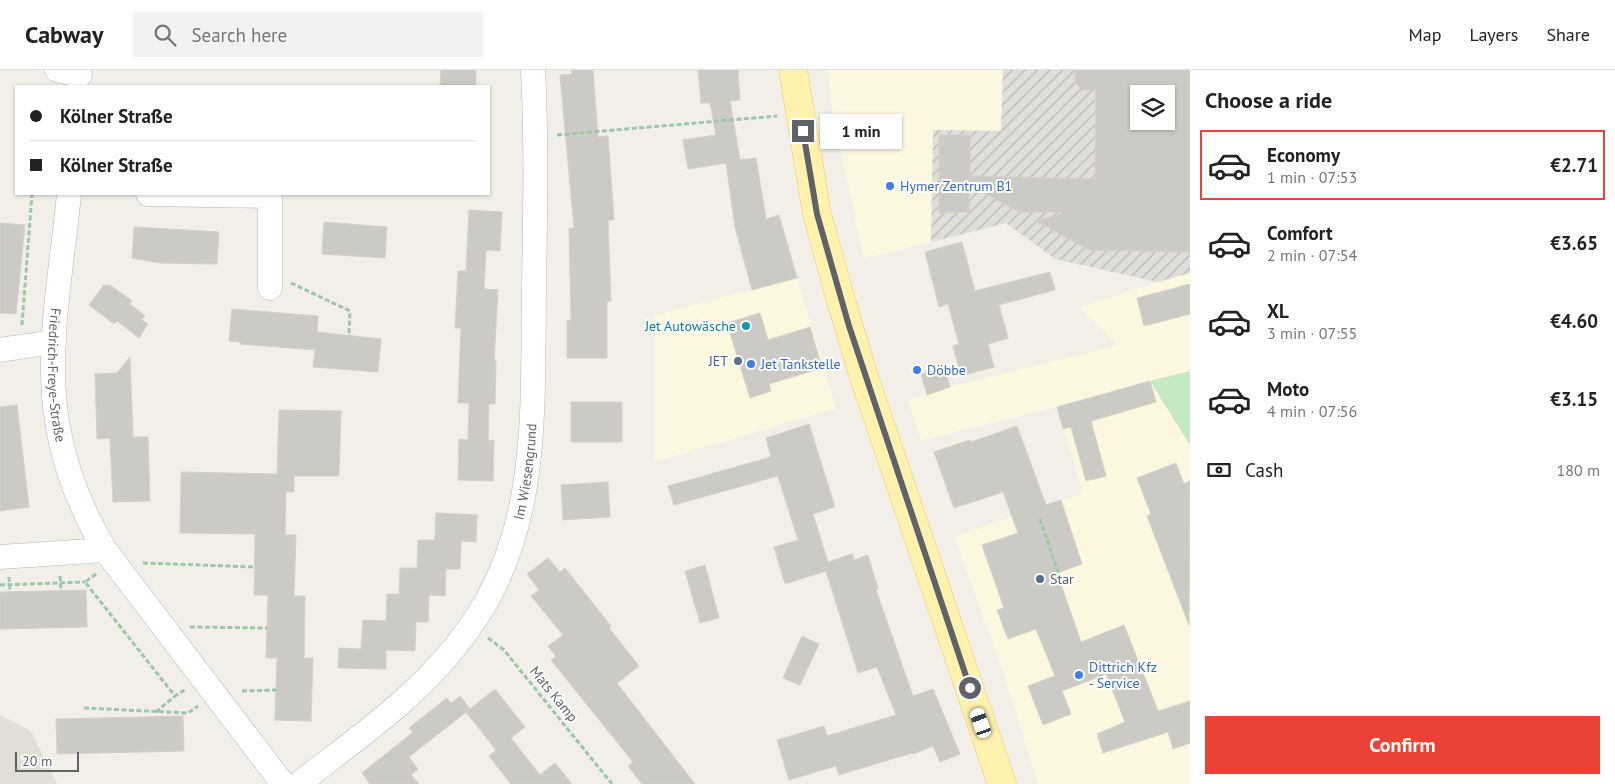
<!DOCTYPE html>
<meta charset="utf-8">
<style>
body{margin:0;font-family:"PT Sans",sans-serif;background:#f2f2f2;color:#222;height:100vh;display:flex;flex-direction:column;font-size:19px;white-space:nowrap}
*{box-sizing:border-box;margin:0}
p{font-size:16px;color:#767676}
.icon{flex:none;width:28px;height:28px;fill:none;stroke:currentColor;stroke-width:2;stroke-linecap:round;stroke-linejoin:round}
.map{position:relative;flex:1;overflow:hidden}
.sheet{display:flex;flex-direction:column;background:#fff;width:425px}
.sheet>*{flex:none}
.top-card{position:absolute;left:15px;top:15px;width:475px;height:110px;border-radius:0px;box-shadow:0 1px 4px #0004;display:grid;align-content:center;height:110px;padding:0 15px;background:#fff}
.tools{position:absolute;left:1130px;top:15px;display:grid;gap:10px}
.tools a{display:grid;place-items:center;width:45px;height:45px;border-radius:0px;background:#fff;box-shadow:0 1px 4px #0004;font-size:25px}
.scale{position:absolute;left:15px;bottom:12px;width:64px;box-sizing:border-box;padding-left:5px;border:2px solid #5f6368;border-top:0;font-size:14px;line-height:18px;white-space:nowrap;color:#5f6368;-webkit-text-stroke:4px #fff;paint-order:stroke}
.end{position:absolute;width:22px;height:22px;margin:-11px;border:6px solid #5f6368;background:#fff;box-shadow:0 0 0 2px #fff}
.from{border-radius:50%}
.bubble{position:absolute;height:35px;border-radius:0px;background:#fff;box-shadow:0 1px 4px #0004;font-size:16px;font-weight:800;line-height:35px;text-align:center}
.car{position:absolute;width:15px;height:30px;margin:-15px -8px;border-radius:6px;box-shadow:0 0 4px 1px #0007;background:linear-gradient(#fff 24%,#345 0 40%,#fff 0 76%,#345 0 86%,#fff 0)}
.top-card b{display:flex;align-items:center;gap:18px;height:48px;font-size:19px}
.top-card b+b{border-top:1px solid #e0e0e0}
.top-card i{width:12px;height:12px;background:#222}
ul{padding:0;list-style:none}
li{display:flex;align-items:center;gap:15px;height:70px;margin:0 10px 8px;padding:0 5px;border:2px solid transparent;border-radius:0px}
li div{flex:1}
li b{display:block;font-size:19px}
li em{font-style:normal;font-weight:800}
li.current{border-color:#ea4335}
li>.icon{width:45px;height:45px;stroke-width:1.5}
h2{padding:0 15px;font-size:22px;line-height:60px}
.pay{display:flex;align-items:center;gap:12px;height:55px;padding:0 15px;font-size:19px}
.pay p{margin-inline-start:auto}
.button{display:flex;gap:10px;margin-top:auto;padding:10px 15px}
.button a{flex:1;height:58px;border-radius:0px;background:#ea4335;color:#fff;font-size:20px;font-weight:800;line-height:58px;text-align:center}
header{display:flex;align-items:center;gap:30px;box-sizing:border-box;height:70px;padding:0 25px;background:#fff;border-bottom:1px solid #e0e0e0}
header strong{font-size:24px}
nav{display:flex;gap:28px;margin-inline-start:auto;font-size:18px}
.search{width:350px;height:45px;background:#f2f2f2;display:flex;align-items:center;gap:12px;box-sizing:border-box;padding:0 18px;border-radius:0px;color:#767676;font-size:19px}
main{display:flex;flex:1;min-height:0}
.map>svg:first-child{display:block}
.commercial{fill:#fef7e0}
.industrial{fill:url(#industrial-furrows);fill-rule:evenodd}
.education{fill:#e1ded6}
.green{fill:#c5e8c5}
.building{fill:#cccac5;stroke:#d6d1c6;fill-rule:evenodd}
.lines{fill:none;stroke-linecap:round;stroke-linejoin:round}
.minor-casing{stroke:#b5b8bc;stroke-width:25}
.primary-casing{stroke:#f2c960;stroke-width:29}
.path{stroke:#9cc7a9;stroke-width:3;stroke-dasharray:5 2.5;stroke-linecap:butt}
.minor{stroke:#fff;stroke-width:24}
.primary{stroke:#fff2af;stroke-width:28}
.route{stroke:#5f6368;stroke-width:6}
.shop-dot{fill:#3f7fe0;stroke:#fff;stroke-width:2}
.culture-dot{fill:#0f9aa8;stroke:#fff;stroke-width:2}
.service-dot{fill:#5c6f8a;stroke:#fff;stroke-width:2}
.labels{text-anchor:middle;stroke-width:4;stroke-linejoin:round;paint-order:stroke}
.shop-label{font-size:14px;fill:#366cbe;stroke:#fff;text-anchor:start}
.culture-label{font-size:14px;fill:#0d838f;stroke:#fff;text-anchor:end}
.service-label{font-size:14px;fill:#4e5e75;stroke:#fff;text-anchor:end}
.street-label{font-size:14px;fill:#5f6368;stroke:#fff}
</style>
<header>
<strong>Cabway</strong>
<div class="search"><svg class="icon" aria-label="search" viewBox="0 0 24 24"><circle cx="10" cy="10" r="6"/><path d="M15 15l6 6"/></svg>Search here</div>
<nav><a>Map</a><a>Layers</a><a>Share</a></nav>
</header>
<main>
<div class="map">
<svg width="1190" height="714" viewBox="0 0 1190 714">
<defs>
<pattern id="industrial-furrows" width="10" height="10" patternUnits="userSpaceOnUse" patternTransform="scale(1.25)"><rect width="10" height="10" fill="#e0deda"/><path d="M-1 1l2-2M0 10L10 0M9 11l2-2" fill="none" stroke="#b9b8b5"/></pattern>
</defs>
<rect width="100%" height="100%" fill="#f1efe8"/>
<!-- commercial -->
<path class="commercial" d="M 828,0 L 1003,0 L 1001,61 L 933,60 L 931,172 L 864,188 L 833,45 Z
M 1190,203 L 1190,301 L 1151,311 L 1190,375 L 1190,714 L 1038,714 L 1003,601 L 954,467 L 1083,423 L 1057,337 L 921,370 L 908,331 L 950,317 L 1119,275 L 1079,237 Z
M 797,208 L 836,338 L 655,392 L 655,245 Z"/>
<!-- industrial -->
<path class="industrial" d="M 1003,0 L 1190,0 L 1190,203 L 1157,212 L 1055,189 L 1006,153 L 931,172 L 933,60 L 1001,61 ZM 1139,24 L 1166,24 L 1166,51 L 1139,51 Z"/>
<!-- education -->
<path class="education" d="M 0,645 L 31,661 L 57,714 L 0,714 Z"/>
<!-- green -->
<path class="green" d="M 1190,301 L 1190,375 L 1150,311 Z"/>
<!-- building -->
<path class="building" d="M 441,0 L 476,0 L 476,16 L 440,16 Z
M 571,0 L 593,0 L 598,67 L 608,66 L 614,150 L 608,150 L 611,231 L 607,231 L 607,288 L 567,288 L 567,250 L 571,251 L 569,158 L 574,158 L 560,5 L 572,4 Z
M 698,0 L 738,0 L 740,30 L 730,31 L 740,90 L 756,88 L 766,149 L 779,145 L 797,208 L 752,220 L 735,157 L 726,93 L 688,99 L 683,70 L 716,65 L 710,33 L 701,33 Z
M 1075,0 L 1190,0 L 1190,182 L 1089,180 L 1036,151 L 1061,144 L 1061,142 L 1019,142 L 969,115 L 969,142 L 939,143 L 939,65 L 970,65 L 970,106 L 1095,109 L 1096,20 L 1082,20 L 1075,12 ZM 1139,24 L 1166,24 L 1166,51 L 1139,51 Z
M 469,140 L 502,142 L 500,181 L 486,180 L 484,219 L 498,220 L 494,290 L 496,290 L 495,334 L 489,334 L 488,371 L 494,370 L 493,411 L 458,410 L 459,369 L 468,370 L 469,333 L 458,333 L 461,258 L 455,258 L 458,201 L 466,201 Z
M 324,152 L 387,157 L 385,188 L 322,184 Z
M 0,153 L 25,155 L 16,244 L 0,243 Z
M 134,157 L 219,162 L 217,194 L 160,193 L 132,188 Z
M 962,172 L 975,221 L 1050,202 L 1055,220 L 999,235 L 1008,268 L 988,274 L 994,297 L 961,306 L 953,276 L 959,274 L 948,234 L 939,237 L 925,182 Z
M 1190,214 L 1190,244 L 1144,256 L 1137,228 Z
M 104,215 L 110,215 L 132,231 L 130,234 L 145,246 L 142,250 L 148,254 L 139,268 L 117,251 L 114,254 L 89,235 Z
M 232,239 L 318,246 L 317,262 L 381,269 L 378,302 L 313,297 L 315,280 L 240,274 L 240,272 L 229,271 Z
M 760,243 L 768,270 L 810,257 L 822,298 L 769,314 L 771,321 L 750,328 L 727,253 Z
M 130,287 L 133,367 L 148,367 L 150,431 L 113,432 L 110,368 L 97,369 L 95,304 L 117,303 Z
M 944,297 L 950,317 L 927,325 L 921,304 Z
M 1150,311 L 1156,332 L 1091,351 L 1106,406 L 1086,411 L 1071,357 L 1063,359 L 1057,337 Z
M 571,332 L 622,332 L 622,372 L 571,372 Z
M 17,335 L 29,437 L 0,441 L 0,337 Z
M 279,340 L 341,341 L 339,406 L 294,406 L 294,422 L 286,422 L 285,465 L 296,465 L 294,526 L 305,526 L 304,588 L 313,588 L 311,651 L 275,650 L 277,588 L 266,588 L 268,525 L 254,525 L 255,464 L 180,463 L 181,402 L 277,404 Z
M 809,354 L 835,437 L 813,444 L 828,492 L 852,484 L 854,490 L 868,485 L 878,519 L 876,520 L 913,626 L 933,619 L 960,684 L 940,692 L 933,676 L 913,684 L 912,683 L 839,705 L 836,696 L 789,710 L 777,670 L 824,656 L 827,666 L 896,645 L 877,597 L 858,603 L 826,501 L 785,514 L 774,477 L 798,470 L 778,406 L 674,435 L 668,416 L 771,387 L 766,368 Z
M 1017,356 L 1046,435 L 1061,430 L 1082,494 L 1057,503 L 1081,572 L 1124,555 L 1158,641 L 1190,631 L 1190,673 L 1173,679 L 1168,662 L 1103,683 L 1097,664 L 1125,652 L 1106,604 L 1062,621 L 1071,644 L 1043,655 L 1028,616 L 1055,606 L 1036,559 L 1008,569 L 997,540 L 1004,538 L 982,475 L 1018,463 L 1003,422 L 954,438 L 934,382 L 970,370 L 971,372 Z
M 1176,393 L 1184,414 L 1190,411 L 1189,555 L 1147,446 L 1151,444 L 1137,408 Z
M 608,412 L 610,447 L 563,450 L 561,415 Z
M 436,443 L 477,445 L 476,472 L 461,471 L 460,499 L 446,499 L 445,526 L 429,525 L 428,552 L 416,552 L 415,581 L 386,580 L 386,599 L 338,598 L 339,578 L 361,579 L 363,550 L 386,551 L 387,524 L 399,524 L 400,498 L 417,498 L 418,470 L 435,470 Z
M 548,488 L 560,502 L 565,498 L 611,556 L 609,558 L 639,596 L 617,613 L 695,714 L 642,714 L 628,696 L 633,692 L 551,590 L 556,586 L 548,576 L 563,565 L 531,526 L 539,520 L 527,504 Z
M 705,495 L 719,548 L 700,553 L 685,501 Z
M 86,520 L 87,557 L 0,559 L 0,522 Z
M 802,566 L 819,574 L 800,615 L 783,608 Z
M 495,619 L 525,657 L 511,668 L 540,705 L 555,693 L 572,714 L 511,714 L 489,686 L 496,680 L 466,642 Z
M 460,626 L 470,639 L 409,687 L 418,699 L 411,705 L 419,714 L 370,714 L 362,703 L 413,662 L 409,658 L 447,628 L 451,633 Z
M 183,646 L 184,681 L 57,684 L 56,649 Z"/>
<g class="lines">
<!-- minor casing -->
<g class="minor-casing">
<g id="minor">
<path d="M 57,0 L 80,5"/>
<path id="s1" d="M 69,124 C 63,189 49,260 54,325 C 58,380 77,433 105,480 L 283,714"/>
<path d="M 148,124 L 270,126 L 270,218"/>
<path d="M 0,280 L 54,272"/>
<path d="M 0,487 L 105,480"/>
<path id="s2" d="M 298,714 C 360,666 425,622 470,557 C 541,458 532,337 534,222 C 535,148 537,74 533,0"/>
</g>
</g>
<!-- primary casing -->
<g class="primary-casing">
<path id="primary" d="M 793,0 L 817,144 L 839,224 L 863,304 L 1002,714"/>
</g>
<!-- path -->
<path class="path" d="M 557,65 L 777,46
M 291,213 L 350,241 L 349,266
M 22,255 L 32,124
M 1040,449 L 1060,508
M 143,493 L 255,497
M 96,504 L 85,512 L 175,626 L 185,620
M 60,506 L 61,520
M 9,507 L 10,521
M 0,515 L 85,512
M 190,557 L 267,558
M 488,568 L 504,580 L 612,714
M 242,621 L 276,620
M 84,638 L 188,643 L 198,636
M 156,642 L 175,626"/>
<!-- minor -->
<use href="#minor" class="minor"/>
<!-- primary -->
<use href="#primary" class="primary"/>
</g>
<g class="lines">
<!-- route -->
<path class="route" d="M 803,61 L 817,144 L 849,256 L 970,618"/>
</g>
<!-- markers -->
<g class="shop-dot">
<circle cx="890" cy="116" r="5"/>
<circle cx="751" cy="294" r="5"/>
<circle cx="917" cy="300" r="5"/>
<circle cx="1079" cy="605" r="5"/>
</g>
<circle class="culture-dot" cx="746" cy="256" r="5"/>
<g class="service-dot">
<circle cx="738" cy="291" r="5"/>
<circle cx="1040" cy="509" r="5"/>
</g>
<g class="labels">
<!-- shop labels -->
<g class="shop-label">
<text x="900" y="121">Hymer Zentrum B1</text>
<text x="761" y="299">Jet Tankstelle</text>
<text x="927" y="305">Döbbe</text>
<text x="1089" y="602">Dittrich Kfz<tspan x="1089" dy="16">- Service</tspan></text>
</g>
<!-- culture labels -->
<g class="culture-label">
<text x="736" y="261">Jet Autowäsche</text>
</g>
<!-- service labels -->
<g class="service-label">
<text x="728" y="296">JET</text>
<text x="1050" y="514" text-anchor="start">Star</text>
</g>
<!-- street labels -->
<g class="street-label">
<text dy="5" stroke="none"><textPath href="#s1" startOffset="182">Friedrich-Freye-Straße</textPath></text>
<text dy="5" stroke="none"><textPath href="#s2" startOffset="401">Im Wiesengrund</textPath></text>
<text transform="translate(554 624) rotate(51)" y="5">Mats Kamp</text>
</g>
</g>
</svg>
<div class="tools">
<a><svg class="icon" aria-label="layers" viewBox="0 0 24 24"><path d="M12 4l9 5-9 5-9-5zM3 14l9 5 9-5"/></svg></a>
</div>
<div class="scale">20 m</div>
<i class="end from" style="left:970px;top:618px"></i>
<i class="end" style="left:803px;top:61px"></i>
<div class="bubble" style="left:820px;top:44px;width:82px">1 min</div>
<i class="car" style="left:981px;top:653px;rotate:341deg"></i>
<div class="top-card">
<b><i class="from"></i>Kölner Straße</b>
<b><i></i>Kölner Straße</b>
</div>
</div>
<section class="sheet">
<h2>Choose a ride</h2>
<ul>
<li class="current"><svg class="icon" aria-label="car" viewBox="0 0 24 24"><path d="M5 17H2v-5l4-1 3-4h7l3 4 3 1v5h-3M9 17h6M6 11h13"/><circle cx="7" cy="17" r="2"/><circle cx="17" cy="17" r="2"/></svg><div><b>Economy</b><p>1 min · 07:53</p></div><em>€2.71</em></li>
<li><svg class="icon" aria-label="car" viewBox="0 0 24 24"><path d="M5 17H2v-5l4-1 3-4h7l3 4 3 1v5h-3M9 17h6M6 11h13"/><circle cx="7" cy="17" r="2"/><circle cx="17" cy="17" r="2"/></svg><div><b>Comfort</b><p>2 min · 07:54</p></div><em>€3.65</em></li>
<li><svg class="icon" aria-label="car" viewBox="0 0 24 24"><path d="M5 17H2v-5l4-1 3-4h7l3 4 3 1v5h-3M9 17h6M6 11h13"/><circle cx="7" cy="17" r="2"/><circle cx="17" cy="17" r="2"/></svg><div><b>XL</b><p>3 min · 07:55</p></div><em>€4.60</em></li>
<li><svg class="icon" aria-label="car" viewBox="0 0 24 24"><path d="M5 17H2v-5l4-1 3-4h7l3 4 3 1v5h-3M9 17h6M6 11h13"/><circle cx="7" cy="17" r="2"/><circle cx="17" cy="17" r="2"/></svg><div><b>Moto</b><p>4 min · 07:56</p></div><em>€3.15</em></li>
</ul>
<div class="pay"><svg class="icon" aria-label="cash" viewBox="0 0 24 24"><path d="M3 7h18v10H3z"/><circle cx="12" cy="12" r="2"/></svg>Cash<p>180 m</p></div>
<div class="button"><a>Confirm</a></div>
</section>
</main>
